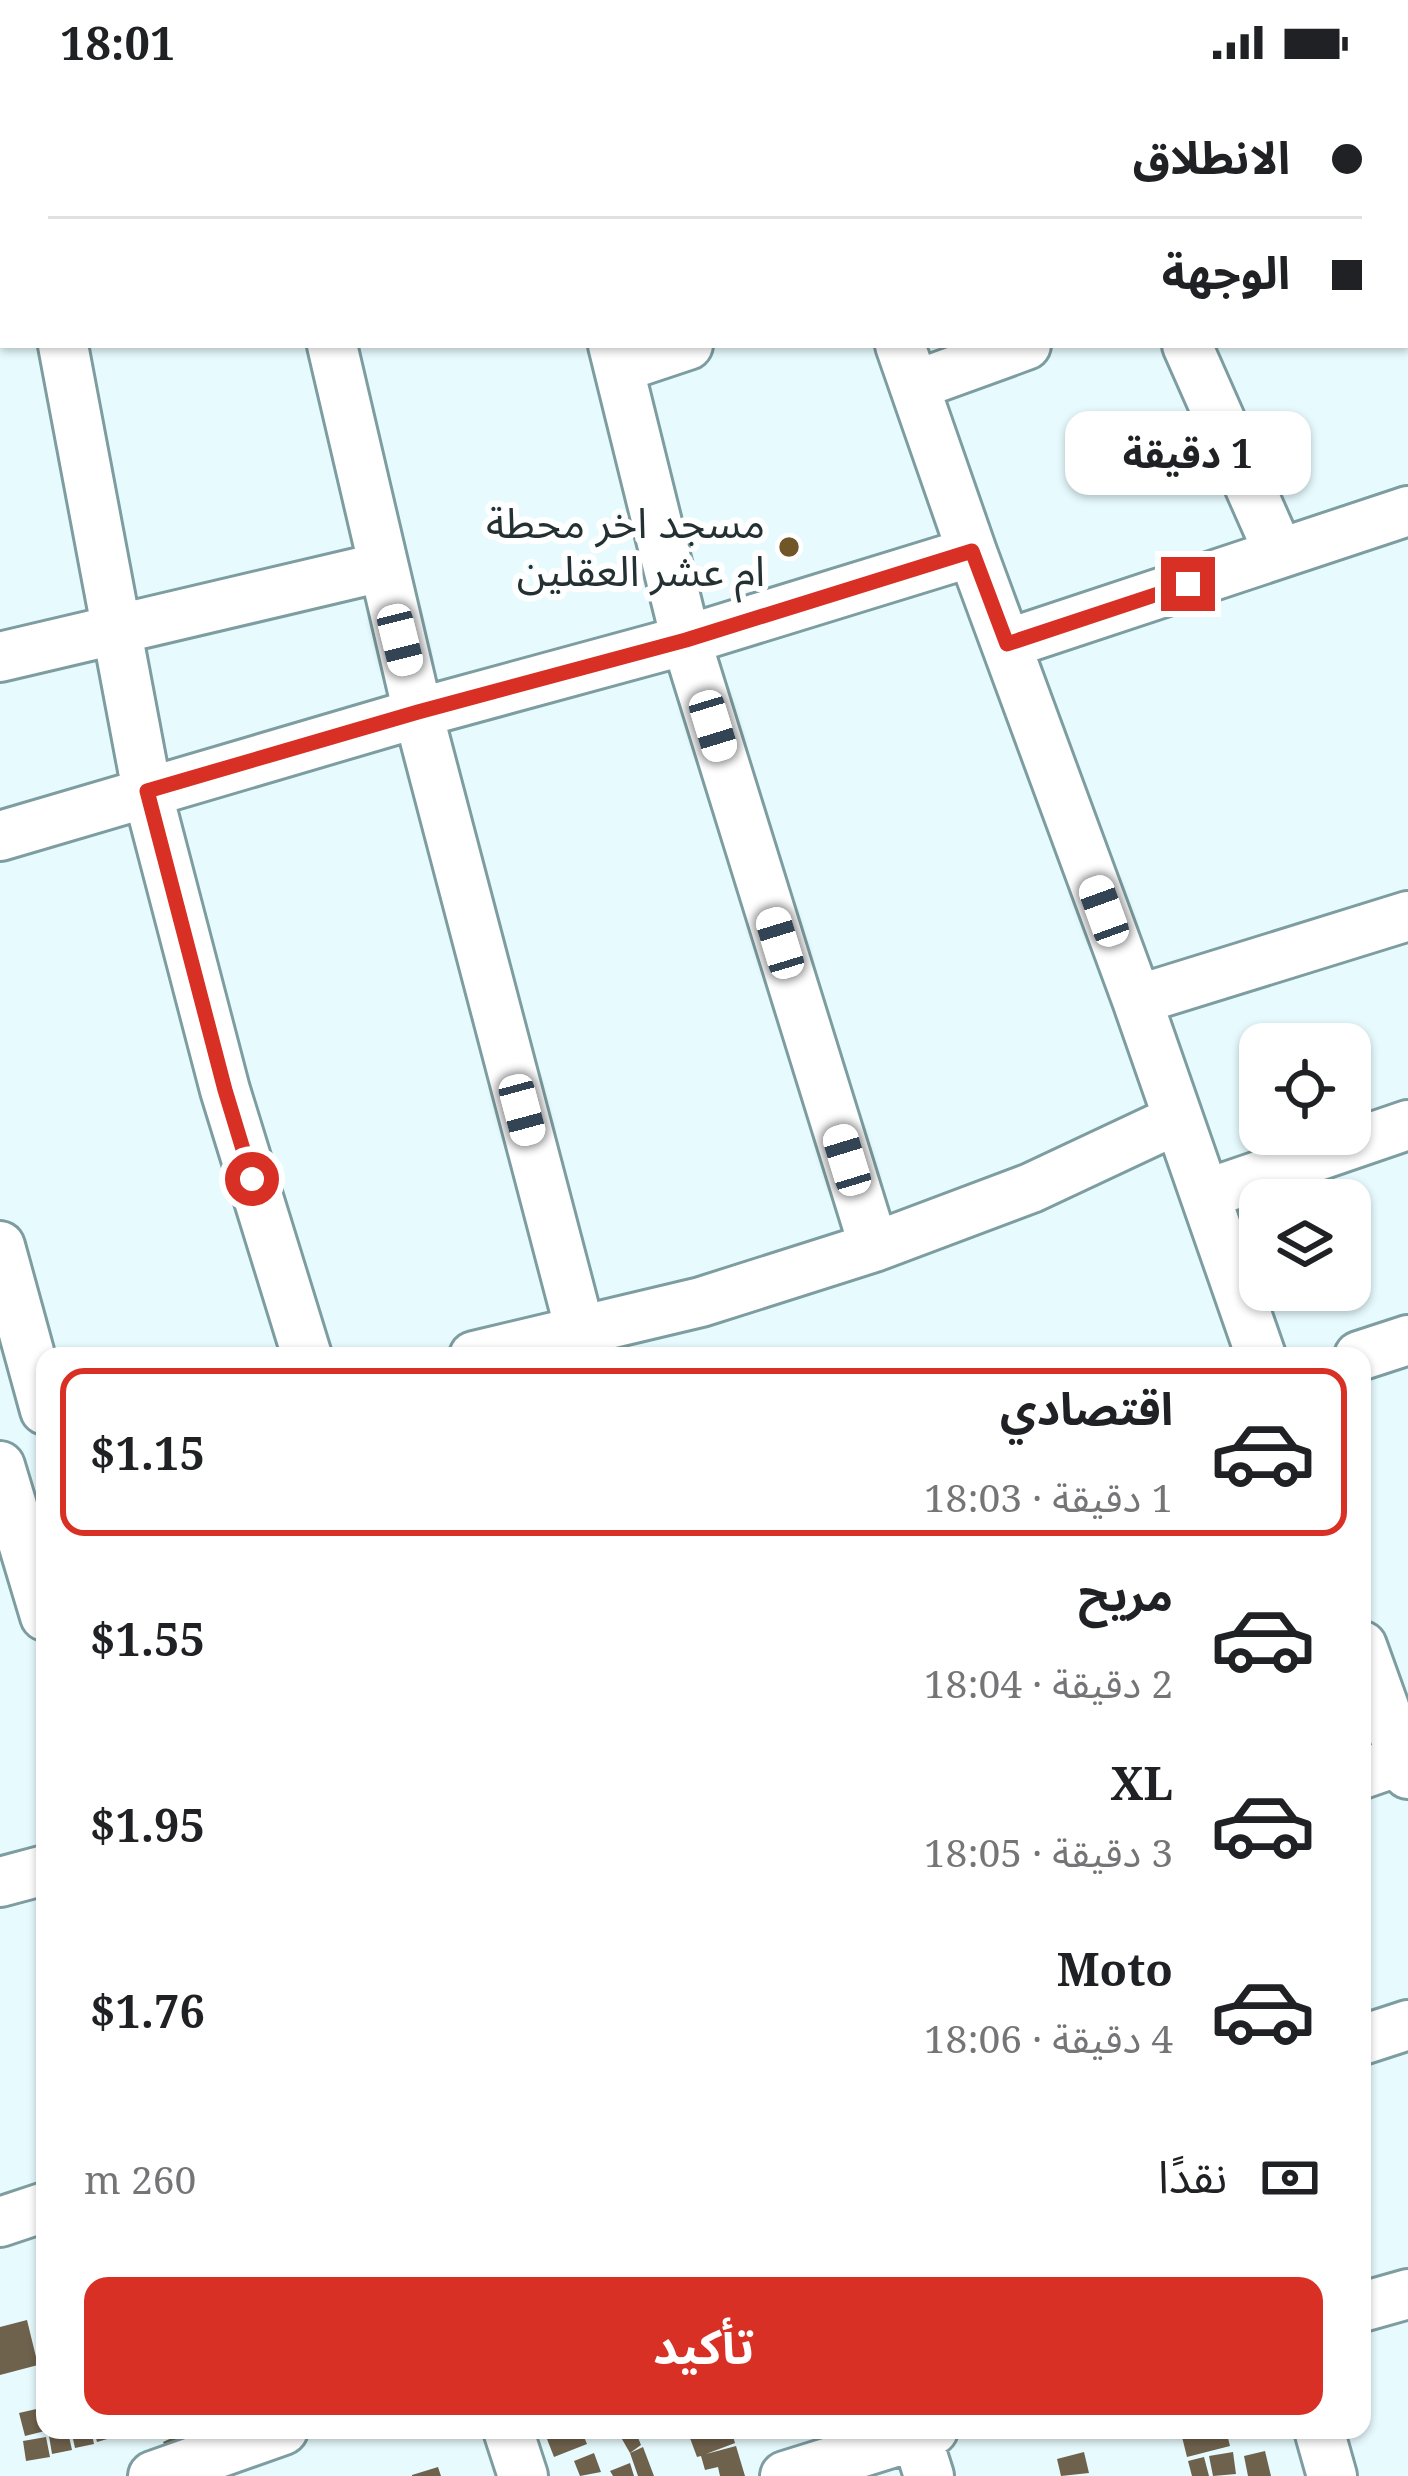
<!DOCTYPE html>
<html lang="ar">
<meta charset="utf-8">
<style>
body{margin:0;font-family:"Noto Serif","Noto Sans Arabic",serif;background:#f2f2f2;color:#202124;direction:rtl;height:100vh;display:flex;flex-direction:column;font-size:45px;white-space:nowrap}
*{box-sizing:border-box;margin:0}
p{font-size:39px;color:#757577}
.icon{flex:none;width:66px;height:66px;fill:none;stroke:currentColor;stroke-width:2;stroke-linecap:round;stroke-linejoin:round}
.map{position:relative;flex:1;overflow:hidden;direction:ltr}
.drawer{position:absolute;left:36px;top:1263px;width:1335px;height:1092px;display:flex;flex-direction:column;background:#fff;border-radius:24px;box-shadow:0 3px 9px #0004;direction:rtl}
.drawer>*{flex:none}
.guide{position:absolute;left:0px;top:0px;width:1410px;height:264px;box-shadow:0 3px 9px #0004;direction:rtl;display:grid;align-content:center;height:264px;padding:0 48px;background:#fff}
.tools{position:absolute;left:1239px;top:939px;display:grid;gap:24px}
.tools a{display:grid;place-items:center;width:132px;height:132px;border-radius:24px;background:#fff;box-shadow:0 3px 9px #0004;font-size:60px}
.end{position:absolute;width:54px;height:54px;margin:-27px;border:15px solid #d93025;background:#fff;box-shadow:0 0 0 6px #fff}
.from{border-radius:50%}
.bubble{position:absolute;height:84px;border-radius:24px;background:#fff;box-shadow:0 3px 9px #0004;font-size:39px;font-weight:700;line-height:84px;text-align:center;direction:rtl}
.car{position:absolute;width:36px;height:72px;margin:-36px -18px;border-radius:15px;box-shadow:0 0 9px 3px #0007;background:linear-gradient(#fff 24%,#345 0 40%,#fff 0 76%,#345 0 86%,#fff 0)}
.guide b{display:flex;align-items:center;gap:42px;height:114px;font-size:45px}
.guide b+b{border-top:3px solid #e0e0e0}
.guide i{width:30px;height:30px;background:#202124}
ul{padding:21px 0 0;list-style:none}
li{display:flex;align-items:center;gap:36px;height:168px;margin:0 24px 18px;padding:0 24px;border:6px solid transparent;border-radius:24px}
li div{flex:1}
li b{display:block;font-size:45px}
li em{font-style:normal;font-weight:700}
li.active{border-color:#d93025}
li>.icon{width:108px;height:108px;stroke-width:1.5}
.pay{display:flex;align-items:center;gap:30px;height:132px;padding:0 48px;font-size:45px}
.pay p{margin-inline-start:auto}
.cta{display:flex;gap:24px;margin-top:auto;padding:24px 48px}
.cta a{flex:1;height:138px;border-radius:24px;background:#d93025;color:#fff;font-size:48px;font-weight:700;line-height:138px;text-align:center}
.status{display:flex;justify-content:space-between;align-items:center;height:84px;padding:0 60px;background:#fff;direction:ltr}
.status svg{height:33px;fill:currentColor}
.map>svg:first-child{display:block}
.building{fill:#6f624d}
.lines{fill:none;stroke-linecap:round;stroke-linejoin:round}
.street-casing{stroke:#7d9da1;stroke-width:54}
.street{stroke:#fff;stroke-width:48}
.route{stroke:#d93025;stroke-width:15}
.poi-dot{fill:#715628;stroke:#fff;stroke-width:4.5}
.labels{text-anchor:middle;stroke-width:12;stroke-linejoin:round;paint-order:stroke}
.poi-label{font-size:42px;fill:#243133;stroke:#fff;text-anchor:end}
</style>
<div class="status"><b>18:01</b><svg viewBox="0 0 49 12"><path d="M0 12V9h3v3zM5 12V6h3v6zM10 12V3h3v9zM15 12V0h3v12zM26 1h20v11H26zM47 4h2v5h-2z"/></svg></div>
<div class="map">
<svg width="1408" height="2392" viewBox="0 0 1408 2392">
<rect width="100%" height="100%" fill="#e7fbfe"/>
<!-- building -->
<path class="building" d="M 27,2236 L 38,2281 L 0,2291 L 0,2243 Z
M 45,2323 L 45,2347 L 25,2352 L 19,2329 Z
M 71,2346 L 91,2346 L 94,2360 L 75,2364 Z
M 94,2346 L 112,2346 L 114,2353 L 97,2358 Z
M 189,2346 L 196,2362 L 170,2373 L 163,2358 Z
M 569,2346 L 581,2346 L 587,2360 L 554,2373 L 547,2355 Z
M 612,2346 L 635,2346 L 641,2361 L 630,2369 L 619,2350 L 614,2351 Z
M 687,2346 L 731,2346 L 735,2359 L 706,2370 L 736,2362 L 745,2392 L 720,2392 L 718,2383 L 705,2386 L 701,2372 L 697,2373 Z
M 1195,2346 L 1226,2346 L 1230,2362 L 1187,2373 L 1181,2349 Z
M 68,2348 L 72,2366 L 52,2370 L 49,2352 Z
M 46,2353 L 50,2373 L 26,2377 L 23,2357 Z
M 643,2363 L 654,2392 L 638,2392 L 630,2369 Z
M 1265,2367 L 1271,2392 L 1248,2392 L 1244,2372 Z
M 1084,2368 L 1089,2389 L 1061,2392 L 1057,2375 Z
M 1233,2368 L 1236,2390 L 1213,2392 L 1209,2372 Z
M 594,2369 L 601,2388 L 580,2392 L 574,2377 Z
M 1204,2373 L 1209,2392 L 1192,2392 L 1188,2377 Z
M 630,2379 L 634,2392 L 613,2392 L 610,2387 Z
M 438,2383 L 441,2392 L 412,2392 L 412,2391 Z"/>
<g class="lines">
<!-- street casing -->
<g class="street-casing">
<path id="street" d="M 2,0 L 3,4
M 279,0 L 280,3
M 799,0 L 800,3
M 1074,0 L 1075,3
M 534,3 L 545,0
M 865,3 L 874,0
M 1407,124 L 1408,124
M 0,149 L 3,149
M 63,261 L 147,707 L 225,1006 L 307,1272
M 332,261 L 418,629 L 580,1246
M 613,261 L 686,556 L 874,1163
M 900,261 L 972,468 L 1137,916 L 1261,1272
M 1187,261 L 1279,469
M 619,284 L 688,261
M 916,301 L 1026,261
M 1007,560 L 1408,427
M 0,573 L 382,483
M 0,752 L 418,629 L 686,556 L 972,468
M 1137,916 L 1408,832
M 1206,1110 L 1408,1041
M 0,1162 L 45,1326
M 474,1272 L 701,1218 L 874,1163 L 1031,1104 L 1178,1035
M 1359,1272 L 1408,1256
M 0,1382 L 45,1532
M 1362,1562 L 1408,1690
M 1362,1690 L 1408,1674
M 0,1798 L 45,1786
M 1362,1956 L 1408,1941
M 0,2138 L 45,2123
M 1362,2223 L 1408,2210
M 508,2346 L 523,2392
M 1319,2346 L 1332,2392
M 916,2351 L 929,2392
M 153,2392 L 283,2346
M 785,2392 L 933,2346"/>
</g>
<!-- street -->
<use href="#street" class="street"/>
</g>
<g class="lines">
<!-- route -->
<path class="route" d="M 252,1095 L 225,1006 L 147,707 L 418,628 L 686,556 L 972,467 L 1007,560 L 1188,500"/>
</g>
<!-- markers -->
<circle class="poi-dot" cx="789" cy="463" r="12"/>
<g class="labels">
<!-- poi labels -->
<g class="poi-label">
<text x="765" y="454">مسجد اخر محطة<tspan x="765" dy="48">ام عشر العقلين</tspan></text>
</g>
</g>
</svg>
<div class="tools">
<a><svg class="icon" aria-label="locate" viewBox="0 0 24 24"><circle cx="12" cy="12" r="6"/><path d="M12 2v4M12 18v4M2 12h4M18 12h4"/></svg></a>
<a><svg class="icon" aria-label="layers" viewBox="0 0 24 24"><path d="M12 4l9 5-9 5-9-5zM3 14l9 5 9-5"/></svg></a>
</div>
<i class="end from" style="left:252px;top:1095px"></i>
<i class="end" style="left:1188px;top:500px"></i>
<div class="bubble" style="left:1065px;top:327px;width:246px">1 دقيقة</div>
<i class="car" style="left:400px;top:556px;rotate:166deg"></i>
<i class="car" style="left:713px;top:642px;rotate:163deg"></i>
<i class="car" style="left:1104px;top:827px;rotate:340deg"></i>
<i class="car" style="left:780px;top:859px;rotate:343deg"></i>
<i class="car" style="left:522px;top:1026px;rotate:165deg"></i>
<i class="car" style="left:847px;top:1076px;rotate:343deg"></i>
<div class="guide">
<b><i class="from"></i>الانطلاق</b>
<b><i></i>الوجهة</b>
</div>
<section class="drawer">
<ul>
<li class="active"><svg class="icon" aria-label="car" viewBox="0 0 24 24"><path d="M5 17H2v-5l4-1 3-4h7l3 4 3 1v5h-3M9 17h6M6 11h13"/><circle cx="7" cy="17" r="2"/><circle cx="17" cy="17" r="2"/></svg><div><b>اقتصادي</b><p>1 دقيقة · 18:03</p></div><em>$1.15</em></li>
<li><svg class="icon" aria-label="car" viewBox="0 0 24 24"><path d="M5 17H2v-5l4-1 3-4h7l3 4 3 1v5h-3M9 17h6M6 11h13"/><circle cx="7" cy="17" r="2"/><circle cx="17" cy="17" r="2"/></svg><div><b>مريح</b><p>2 دقيقة · 18:04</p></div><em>$1.55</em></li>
<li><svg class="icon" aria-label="car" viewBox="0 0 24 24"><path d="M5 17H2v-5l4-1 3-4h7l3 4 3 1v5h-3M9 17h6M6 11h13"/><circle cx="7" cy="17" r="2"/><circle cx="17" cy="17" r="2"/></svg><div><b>XL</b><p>3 دقيقة · 18:05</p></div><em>$1.95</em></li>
<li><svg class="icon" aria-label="car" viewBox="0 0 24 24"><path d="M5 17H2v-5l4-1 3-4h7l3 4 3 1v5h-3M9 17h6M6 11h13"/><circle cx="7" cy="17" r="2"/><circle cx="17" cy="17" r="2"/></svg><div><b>Moto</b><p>4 دقيقة · 18:06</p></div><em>$1.76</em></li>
</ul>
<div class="pay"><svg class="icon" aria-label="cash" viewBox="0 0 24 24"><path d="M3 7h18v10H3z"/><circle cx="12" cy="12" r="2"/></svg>نقدًا<p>260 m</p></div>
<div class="cta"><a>تأكيد</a></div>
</section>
</div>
